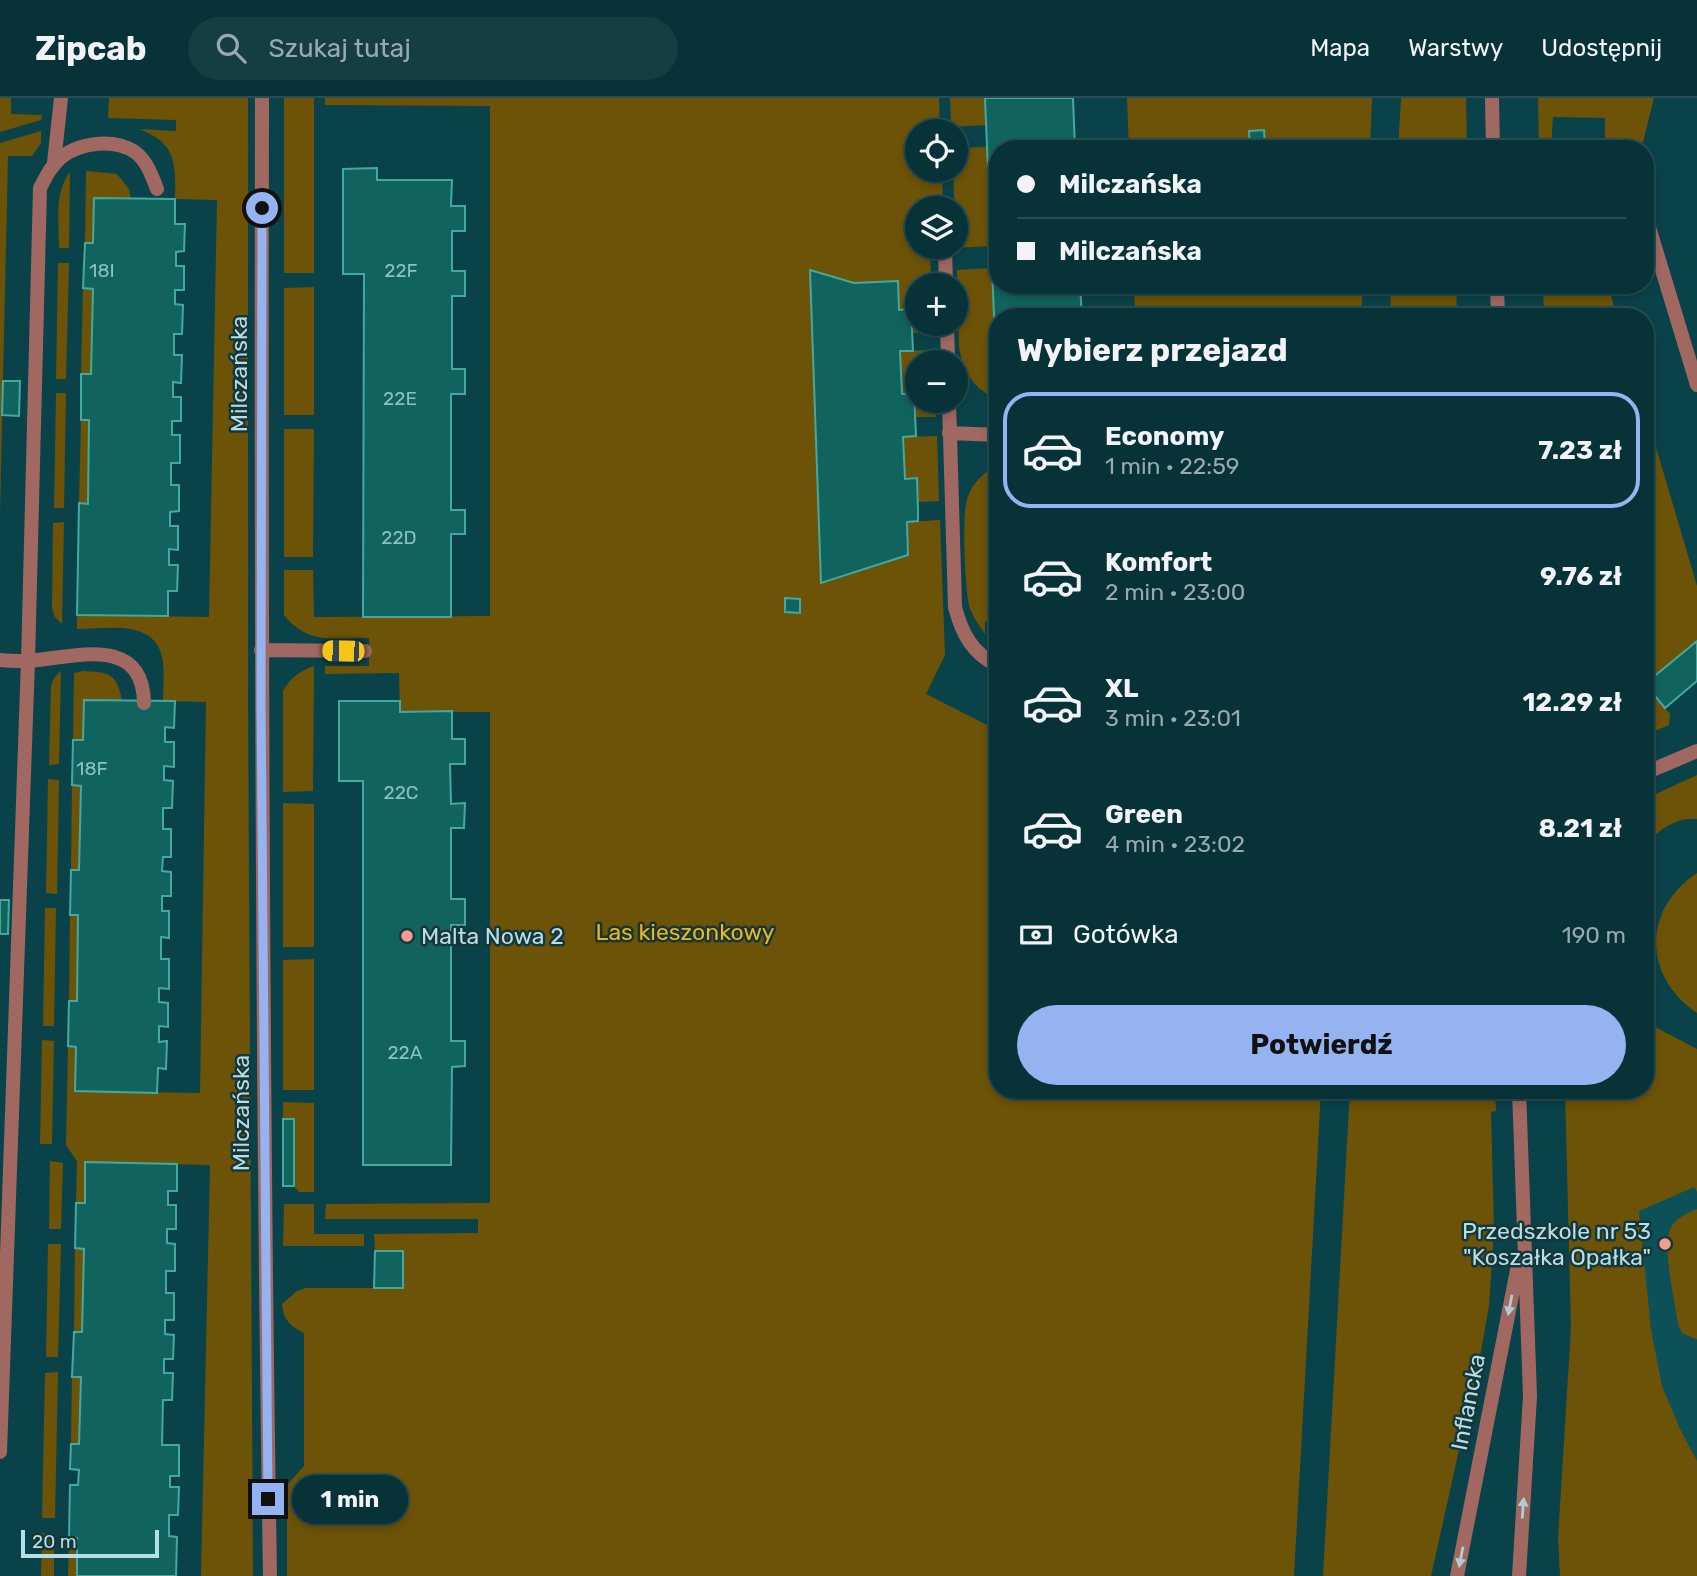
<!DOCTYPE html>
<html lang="pl">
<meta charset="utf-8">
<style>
body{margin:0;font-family:Rubik,sans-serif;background:#153e42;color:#f1f3f6;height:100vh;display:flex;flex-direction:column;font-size:26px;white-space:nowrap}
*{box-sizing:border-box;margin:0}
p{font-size:23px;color:#98aaad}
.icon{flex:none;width:38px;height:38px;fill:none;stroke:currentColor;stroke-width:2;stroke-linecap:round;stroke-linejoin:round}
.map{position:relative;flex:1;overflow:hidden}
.panel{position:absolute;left:989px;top:210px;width:665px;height:791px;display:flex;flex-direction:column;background:#073237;border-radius:28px;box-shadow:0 4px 10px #0003,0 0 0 2px #284d52}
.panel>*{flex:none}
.hud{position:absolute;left:989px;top:42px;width:665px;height:154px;border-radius:28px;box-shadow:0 4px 10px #0003,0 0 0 2px #284d52;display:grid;align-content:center;height:154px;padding:0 28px;background:#073237}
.buttons{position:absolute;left:905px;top:21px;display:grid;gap:14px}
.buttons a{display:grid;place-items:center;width:63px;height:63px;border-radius:50%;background:#073237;box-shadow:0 4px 10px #0003,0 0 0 2px #284d52;font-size:35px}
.scale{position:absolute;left:21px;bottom:18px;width:138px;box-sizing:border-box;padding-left:7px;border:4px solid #b3dfe5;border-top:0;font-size:19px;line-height:24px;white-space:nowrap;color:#b3dfe5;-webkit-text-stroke:5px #17363a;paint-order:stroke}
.end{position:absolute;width:32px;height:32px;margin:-16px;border:9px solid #95b2f1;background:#111;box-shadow:0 0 0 4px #111}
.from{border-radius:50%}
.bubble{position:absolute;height:49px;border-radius:24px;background:#073237;box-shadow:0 4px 10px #0003,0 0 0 2px #284d52;font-size:23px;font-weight:700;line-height:49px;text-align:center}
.car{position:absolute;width:21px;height:42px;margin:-21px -10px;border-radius:9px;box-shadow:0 0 5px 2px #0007;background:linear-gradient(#f5c518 24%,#345 0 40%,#f5c518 0 76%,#345 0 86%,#f5c518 0)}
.hud b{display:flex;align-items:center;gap:24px;height:66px;font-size:26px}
.hud b+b{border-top:2px solid #284d52}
.hud i{width:18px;height:18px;background:#f1f3f6}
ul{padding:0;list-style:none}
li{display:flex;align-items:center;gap:21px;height:116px;margin:0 14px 10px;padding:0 14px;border:4px solid transparent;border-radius:28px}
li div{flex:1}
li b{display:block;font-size:26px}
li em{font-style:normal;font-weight:700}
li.active{border-color:#95b2f1}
li>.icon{width:63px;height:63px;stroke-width:1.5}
h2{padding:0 28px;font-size:32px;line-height:84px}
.pay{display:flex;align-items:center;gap:18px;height:77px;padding:0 28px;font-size:26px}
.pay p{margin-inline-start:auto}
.primary-button{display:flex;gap:14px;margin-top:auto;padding:14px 28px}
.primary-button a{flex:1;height:80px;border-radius:42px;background:#95b2f1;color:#111;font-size:28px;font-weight:700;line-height:80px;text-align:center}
header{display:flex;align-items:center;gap:42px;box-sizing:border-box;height:98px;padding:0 35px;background:#073237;border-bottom:2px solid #284d52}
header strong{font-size:33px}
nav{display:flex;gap:38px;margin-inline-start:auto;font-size:24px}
.search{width:490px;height:63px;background:#153e42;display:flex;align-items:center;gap:18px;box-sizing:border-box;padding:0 24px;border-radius:38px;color:#98aaad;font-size:26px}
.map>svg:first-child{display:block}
.built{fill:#0d5158}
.green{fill:#6d5307}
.building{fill:#11645d;stroke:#45a89f;stroke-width:2}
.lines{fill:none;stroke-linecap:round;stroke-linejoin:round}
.service{stroke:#a16862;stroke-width:14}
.minor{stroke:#a16862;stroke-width:14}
.oneway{fill:#b0cdd1}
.route{stroke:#95b2f1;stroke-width:9}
.poi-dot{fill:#f59c92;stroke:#17363a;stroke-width:2.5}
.labels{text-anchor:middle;stroke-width:5;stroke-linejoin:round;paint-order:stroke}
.number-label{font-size:19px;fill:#8ac0c3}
.street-label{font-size:23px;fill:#b3dfe5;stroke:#17363a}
.park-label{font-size:23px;fill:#eab61e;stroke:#17363a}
.poi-label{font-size:23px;fill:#b3dfe5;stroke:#17363a;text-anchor:start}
</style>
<header>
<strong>Zipcab</strong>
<div class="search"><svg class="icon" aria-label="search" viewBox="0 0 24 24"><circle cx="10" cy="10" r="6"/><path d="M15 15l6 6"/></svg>Szukaj tutaj</div>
<nav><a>Mapa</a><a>Warstwy</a><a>Udostępnij</a></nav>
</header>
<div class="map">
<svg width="1697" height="1478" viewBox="0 0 1697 1478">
<rect width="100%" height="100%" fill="#094349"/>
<!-- built -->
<path class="built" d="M 1697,980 L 1697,1478 L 1672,1478 L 1626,992 L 1645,992 Z"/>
<!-- green -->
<path class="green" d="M 0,0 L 11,0 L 11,16 L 42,17 L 41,22 L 0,34 Z
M 109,0 L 248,0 L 248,607 L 253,1478 L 201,1478 L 210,1067 L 86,1064 L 85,1105 L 76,1105 L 77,1063 L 66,1047 L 68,948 L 76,949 L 75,993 L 200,995 L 206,604 L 163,603 C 163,589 165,573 162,559 C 154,521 107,531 77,531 L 77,517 L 209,519 L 217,102 L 175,101 C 176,65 176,45 139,31 L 176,33 L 176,22 L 108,20 Z
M 284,0 L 314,0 L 314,175 L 284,175 Z
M 325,0 L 939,0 L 940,33 L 917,33 L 917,72 L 942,72 L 943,110 L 917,110 L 917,149 L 945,149 L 930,151 L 931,187 L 917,187 L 917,226 L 932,226 L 933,234 L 912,235 L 911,211 L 899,212 L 897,183 L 854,185 L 810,173 L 821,485 L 908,457 L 907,424 L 940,422 L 945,557 L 926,596 L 987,627 L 997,608 L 998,992 L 1321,992 L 1294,1478 L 287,1478 L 287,1387 L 304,1368 L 304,1235 C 291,1228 283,1222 282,1206 L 297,1193 L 306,1190 L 403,1190 L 403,1153 L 375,1153 L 374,1136 L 478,1135 L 478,1121 L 325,1121 L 326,1106 L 490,1105 L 490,614 L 400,614 L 399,575 L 325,576 L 325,568 L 369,568 L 369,540 C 334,540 308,547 284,517 L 284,472 L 313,472 L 314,519 L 490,518 L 490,8 L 325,7 Z
M 950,0 L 985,0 L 986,27 L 951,29 Z
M 1127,0 L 1372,0 L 1370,51 L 1129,51 Z
M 1401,0 L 1466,0 L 1467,49 L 1398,51 Z
M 1538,0 L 1654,0 L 1643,44 L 1638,51 L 1605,51 L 1605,20 L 1553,19 L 1551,51 L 1539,51 Z
M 41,33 L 41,45 L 32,58 L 8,58 L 0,416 L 0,45 Z
M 987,49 L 991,148 L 956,150 L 953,72 L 956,72 L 956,50 Z
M 86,73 L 117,76 L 129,91 L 131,100 L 93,145 L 85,145 Z
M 70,74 L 69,150 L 59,150 C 59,125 54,94 70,74 Z
M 58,165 L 69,165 L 66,281 L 56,281 Z
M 992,170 L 996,265 L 998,266 L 997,301 C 974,292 962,272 959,248 L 957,172 Z
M 1134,187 L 1363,187 L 1361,219 L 1135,219 Z
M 1391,187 L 1456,187 L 1457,219 L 1390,219 Z
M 1543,187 L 1608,187 L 1617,219 L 1544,219 Z
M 314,189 L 314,317 L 284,317 L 284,190 Z
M 83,190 L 93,191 L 91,276 L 81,276 Z
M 933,252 L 934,264 L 917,264 L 917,303 L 936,303 L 936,319 L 914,319 L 914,296 L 902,296 L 900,253 Z
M 56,295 L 66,295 L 64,410 L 54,410 Z
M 1645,312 L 1697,488 L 1697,543 L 1645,586 L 1670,616 L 1669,627 L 1645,637 Z
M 81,322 L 89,322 L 88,406 L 79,405 Z
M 284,331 L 314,331 L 313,459 L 284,459 Z
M 937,338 L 939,403 L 918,404 L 917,381 L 905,381 L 903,339 Z
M 997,366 L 997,529 L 985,523 L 985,536 C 979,527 972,518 969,507 C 965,488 961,415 968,398 C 974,383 985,374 997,366 Z
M 64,424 L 62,526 L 55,519 L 52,510 L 53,425 Z
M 314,568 L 313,693 L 283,694 L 283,593 C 290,580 300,573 314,568 Z
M 61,573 L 59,666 L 49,667 L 51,588 L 54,580 Z
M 83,573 C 109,574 117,575 122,603 L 84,602 L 83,642 L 73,642 L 74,575 Z
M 1697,677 L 1697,721 C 1676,719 1654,733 1645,752 L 1645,701 Z
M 48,681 L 59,682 L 57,796 L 46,795 Z
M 72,687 L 81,688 L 79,772 L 71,772 Z
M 283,705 L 314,706 L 314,849 L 283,849 Z
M 1697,775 L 1697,915 C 1643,878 1642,812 1697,775 Z
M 45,810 L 56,810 L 54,928 L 43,928 Z
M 70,817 L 78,817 L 77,903 L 69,903 Z
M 314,861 L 314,992 L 283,992 L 283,862 Z
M 1645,930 L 1657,930 L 1697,951 L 1697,1094 L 1694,1089 L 1639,1113 L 1651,1232 L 1662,1288 L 1680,1331 L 1697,1363 L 1697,1478 L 1560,1478 L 1558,1440 L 1571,1230 L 1565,992 L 1645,992 Z
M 42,942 L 54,943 L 52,1046 L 40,1046 Z
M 1350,992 L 1495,992 L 1496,1013 L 1491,1014 L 1494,1132 L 1489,1208 L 1481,1253 L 1431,1478 L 1323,1478 Z
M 283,1004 L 314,1005 L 314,1094 L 299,1094 L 294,1088 L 294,1022 L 283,1021 Z
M 50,1063 L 63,1065 L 61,1131 L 49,1131 Z
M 284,1106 L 314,1106 L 314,1136 L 364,1136 L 364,1148 L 283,1148 Z
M 1697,1111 L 1697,1241 L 1695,1241 L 1682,1235 L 1678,1226 C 1675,1205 1662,1148 1670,1131 C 1675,1120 1686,1116 1697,1111 Z
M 48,1146 L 61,1146 L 58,1259 L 46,1259 Z
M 75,1150 L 84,1151 L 82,1234 L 74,1234 Z
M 58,1274 L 55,1420 L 42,1420 L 45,1275 Z
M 72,1279 L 81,1279 L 79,1346 L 71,1346 Z
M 42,1435 L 54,1435 L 54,1478 L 41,1478 Z
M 69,1439 L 77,1440 L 77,1478 L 68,1478 Z"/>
<!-- building -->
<path class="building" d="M 985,0 L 1073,0 L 1075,51 L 998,51 L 998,187 L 1080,187 L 1082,219 L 998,219 L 998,266 L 996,266 Z
M 1264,32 L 1265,51 L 1250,51 L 1249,33 Z
M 377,70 L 377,82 L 452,82 L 451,108 L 465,108 L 465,133 L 452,133 L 452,173 L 465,173 L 465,198 L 452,198 L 452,271 L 465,271 L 465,296 L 451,296 L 451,412 L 465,412 L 465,436 L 451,436 L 451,519 L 363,519 L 364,176 L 343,176 L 343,71 Z
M 94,100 L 175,101 L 175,126 L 185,126 L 184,153 L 176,154 L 176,168 L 184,168 L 184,192 L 175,192 L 175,206 L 183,207 L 182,236 L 174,236 L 174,257 L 182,257 L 181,285 L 173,284 L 173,299 L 181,299 L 181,323 L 172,323 L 172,337 L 180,337 L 180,365 L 171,365 L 171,387 L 179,387 L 179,413 L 170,414 L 170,428 L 178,428 L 178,452 L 169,451 L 169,467 L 178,467 L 177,493 L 168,493 L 168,518 L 77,517 L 79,405 L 88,406 L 89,322 L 81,322 L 81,276 L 91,276 L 93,191 L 83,190 L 85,145 L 93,145 Z
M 810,172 L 854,185 L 898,183 L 899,212 L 911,211 L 913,253 L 900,253 L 902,296 L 914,296 L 916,338 L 903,339 L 905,381 L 917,380 L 918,413 L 918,423 L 907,424 L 908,457 L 821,485 Z
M 3,283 L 20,283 L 19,318 L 2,317 Z
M 785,500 L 800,501 L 800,515 L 785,514 Z
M 1697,543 L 1697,583 L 1665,610 L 1645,586 Z
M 84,602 L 175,603 L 174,630 L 165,629 L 165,644 L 174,644 L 174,669 L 164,668 L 164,682 L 173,683 L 172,710 L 163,710 L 163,731 L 171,731 L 171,759 L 163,759 L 162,773 L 171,774 L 171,798 L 162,798 L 162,813 L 169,813 L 169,840 L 161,839 L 161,861 L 169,861 L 169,891 L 159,890 L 159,904 L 168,905 L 168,929 L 159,928 L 159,944 L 167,943 L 166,971 L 158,970 L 157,995 L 75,993 L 76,949 L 68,948 L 69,903 L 77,903 L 78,817 L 70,817 L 71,772 L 79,772 L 81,688 L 72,687 L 73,642 L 83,642 Z
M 339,603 L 400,603 L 400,614 L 452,613 L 452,641 L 465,641 L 465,666 L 450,666 L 451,706 L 465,705 L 464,730 L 451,730 L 451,801 L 465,801 L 465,827 L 451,827 L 451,943 L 465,943 L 465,968 L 452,969 L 451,1067 L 363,1067 L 363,683 L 339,683 Z
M 0,802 L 9,802 L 8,836 L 0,836 Z
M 283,1021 L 294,1021 L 294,1088 L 283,1088 Z
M 85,1064 L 177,1066 L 177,1093 L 168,1093 L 168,1107 L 176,1107 L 176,1131 L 167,1131 L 167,1145 L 175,1146 L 175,1173 L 166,1173 L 166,1195 L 174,1195 L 174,1222 L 165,1222 L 165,1236 L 174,1237 L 173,1261 L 164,1261 L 164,1275 L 173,1275 L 172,1302 L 163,1302 L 162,1347 L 179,1347 L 179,1378 L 170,1378 L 170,1389 L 179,1389 L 178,1417 L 169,1417 L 169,1438 L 177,1439 L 176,1478 L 77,1478 L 77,1440 L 69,1439 L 70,1387 L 78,1387 L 79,1372 L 70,1371 L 71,1346 L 79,1346 L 81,1279 L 72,1279 L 74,1234 L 82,1234 L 84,1151 L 75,1150 L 76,1105 L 85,1105 Z
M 375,1153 L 403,1153 L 403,1190 L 374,1190 Z"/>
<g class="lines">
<!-- service -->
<path class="service" d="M 54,65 L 61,0"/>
<!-- minor -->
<path class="minor" d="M 262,0 C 261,493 262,985 270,1478
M 1492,0 L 1493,51
M 1649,129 L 1697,287
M 945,150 L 946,187
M 1497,187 L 1498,219
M 947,226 L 948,264
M 949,303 L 955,509 C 962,536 972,555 998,568
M 949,335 L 998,337
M 261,552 L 365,553
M 0,562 C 9,563 18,563 27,563 C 72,560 143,535 144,605
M 1645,675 L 1697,653
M 1519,992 L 1530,1298 L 1519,1478
M 0,1354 L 28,563 L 40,90 C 44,83 48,73 54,67 C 71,45 111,39 135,54 C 147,63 152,78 157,91
M 1457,1478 L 1519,1162"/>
</g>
<!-- one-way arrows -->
<defs><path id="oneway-solid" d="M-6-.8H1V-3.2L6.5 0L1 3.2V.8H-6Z" transform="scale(1.75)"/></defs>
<g class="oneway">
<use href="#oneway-solid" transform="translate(1510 1207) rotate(101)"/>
<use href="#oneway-solid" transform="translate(1523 1410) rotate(-86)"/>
<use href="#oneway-solid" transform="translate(1461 1459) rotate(101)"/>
</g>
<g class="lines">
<!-- route -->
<path class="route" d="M 262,110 L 261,606 L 268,1401"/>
</g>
<!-- markers -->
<g class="poi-dot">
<circle cx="407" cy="838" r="7"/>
<circle cx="1665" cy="1146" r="7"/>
</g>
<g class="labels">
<!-- number labels -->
<g class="number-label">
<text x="102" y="179">18I</text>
<text x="401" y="179">22F</text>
<text x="400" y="307">22E</text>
<text x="399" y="446">22D</text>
<text x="92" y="677">18F</text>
<text x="401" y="701">22C</text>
<text x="405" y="961">22A</text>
</g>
<!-- street labels -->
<g class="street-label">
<text transform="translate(239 276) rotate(-90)" y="8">Milczańska</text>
<text transform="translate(241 1015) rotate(-90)" y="8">Milczańska</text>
<text transform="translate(1468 1304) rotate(-79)" y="8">Inflancka</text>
</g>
<!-- park labels -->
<g class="park-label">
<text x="685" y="842">Las kieszonkowy</text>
</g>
<!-- poi labels -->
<g class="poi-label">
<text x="421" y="846">Malta Nowa 2</text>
<text x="1651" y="1141" text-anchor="end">Przedszkole nr 53<tspan x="1651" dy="26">"Koszałka Opałka"</tspan></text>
</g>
</g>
</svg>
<div class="buttons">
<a><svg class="icon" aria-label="locate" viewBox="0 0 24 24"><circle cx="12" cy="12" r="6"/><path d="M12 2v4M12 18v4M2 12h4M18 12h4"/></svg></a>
<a><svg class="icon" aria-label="layers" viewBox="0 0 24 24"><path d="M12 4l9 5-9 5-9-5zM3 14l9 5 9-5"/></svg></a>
<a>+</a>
<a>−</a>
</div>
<div class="scale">20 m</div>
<i class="end from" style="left:262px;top:110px"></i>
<i class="end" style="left:268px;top:1401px"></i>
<div class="bubble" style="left:292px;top:1377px;width:116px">1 min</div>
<i class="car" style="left:343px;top:553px;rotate:271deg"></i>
<div class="hud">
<b><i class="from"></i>Milczańska</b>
<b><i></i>Milczańska</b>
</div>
<section class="panel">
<h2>Wybierz przejazd</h2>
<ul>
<li class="active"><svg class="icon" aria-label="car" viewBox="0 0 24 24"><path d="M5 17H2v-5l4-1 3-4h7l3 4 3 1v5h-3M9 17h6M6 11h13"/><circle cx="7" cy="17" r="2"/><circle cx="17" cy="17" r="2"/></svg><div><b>Economy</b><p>1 min · 22:59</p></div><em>7.23 zł</em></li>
<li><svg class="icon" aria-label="car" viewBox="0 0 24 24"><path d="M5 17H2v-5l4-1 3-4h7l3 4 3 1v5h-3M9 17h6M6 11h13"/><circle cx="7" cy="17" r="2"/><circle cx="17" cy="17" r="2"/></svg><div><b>Komfort</b><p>2 min · 23:00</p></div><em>9.76 zł</em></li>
<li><svg class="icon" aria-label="car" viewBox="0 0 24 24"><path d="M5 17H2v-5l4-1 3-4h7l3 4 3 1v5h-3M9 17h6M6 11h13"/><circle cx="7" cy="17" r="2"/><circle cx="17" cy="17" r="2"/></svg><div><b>XL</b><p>3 min · 23:01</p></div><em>12.29 zł</em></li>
<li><svg class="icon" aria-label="car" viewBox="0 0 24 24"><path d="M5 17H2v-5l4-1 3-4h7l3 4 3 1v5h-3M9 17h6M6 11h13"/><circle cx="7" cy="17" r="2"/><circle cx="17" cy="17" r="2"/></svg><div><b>Green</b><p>4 min · 23:02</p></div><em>8.21 zł</em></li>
</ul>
<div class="pay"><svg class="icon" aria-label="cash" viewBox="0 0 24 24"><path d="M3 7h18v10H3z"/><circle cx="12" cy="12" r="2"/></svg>Gotówka<p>190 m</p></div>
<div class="primary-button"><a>Potwierdź</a></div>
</section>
</div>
